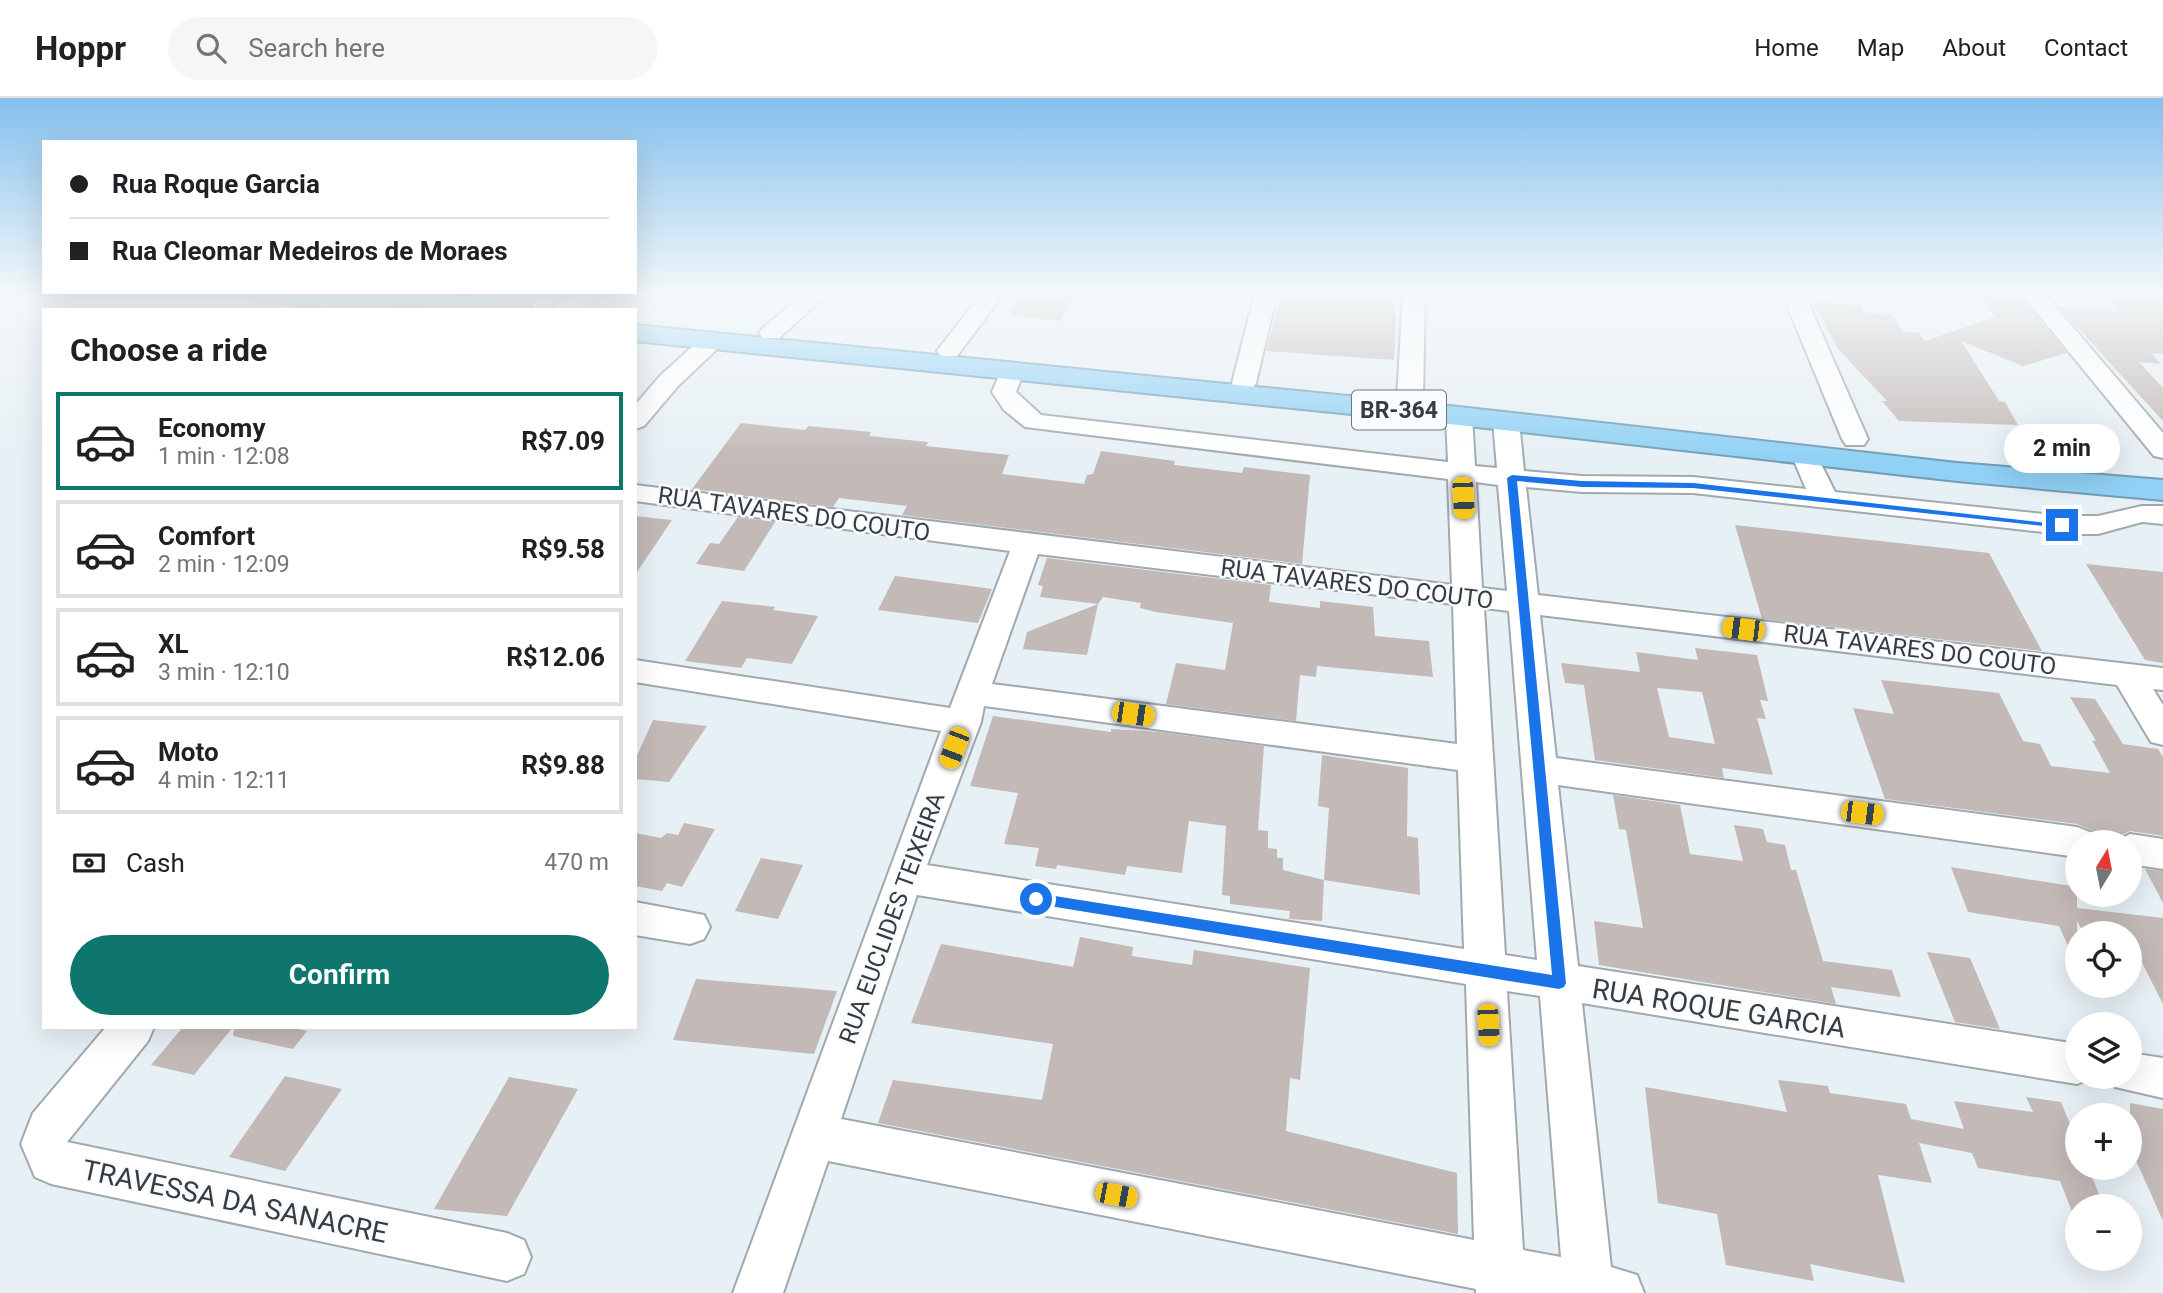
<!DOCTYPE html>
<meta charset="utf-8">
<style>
body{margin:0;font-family:Roboto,sans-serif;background:#f6f6f6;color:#202124;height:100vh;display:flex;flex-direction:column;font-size:26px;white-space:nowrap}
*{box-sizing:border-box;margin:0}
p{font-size:23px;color:#757577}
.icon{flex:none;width:38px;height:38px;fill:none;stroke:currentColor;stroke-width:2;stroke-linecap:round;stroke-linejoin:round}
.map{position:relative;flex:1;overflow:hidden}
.sheet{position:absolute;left:42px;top:210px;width:595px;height:721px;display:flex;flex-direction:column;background:#fff;border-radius:0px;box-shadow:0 7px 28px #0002}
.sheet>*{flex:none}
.hud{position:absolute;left:42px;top:42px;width:595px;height:154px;border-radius:0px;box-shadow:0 7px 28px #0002;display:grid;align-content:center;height:154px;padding:0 28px;background:#fff}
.needle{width:46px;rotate:10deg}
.controls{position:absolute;left:2065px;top:732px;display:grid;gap:14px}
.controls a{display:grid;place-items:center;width:77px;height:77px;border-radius:50%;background:#fff;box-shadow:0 7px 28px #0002;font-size:35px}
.end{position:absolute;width:32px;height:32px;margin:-16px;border:9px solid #1a73e8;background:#fff;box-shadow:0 0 0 4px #fff}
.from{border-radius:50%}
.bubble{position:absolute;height:49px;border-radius:24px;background:#fff;box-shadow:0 7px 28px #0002;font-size:23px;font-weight:700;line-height:49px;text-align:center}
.car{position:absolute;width:21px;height:42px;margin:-21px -10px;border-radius:9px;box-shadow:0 0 5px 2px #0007;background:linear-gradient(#f5c518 24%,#345 0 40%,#f5c518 0 76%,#345 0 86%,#f5c518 0)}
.hud b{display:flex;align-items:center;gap:24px;height:66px;font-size:26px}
.hud b+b{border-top:2px solid #e0e0e0}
.hud i{width:18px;height:18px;background:#202124}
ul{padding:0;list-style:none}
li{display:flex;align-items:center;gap:21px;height:98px;margin:0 14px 10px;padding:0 14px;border:4px solid #e0e0e0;border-radius:0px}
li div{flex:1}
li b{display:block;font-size:26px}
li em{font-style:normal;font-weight:700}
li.on{border-color:#0f766e}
li>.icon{width:63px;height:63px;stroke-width:1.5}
h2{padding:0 28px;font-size:32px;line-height:84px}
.pay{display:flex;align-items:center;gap:18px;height:77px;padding:0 28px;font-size:26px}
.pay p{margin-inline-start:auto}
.button{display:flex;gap:14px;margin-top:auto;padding:14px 28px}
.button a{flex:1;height:80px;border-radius:42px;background:#0f766e;color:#fff;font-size:28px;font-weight:700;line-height:80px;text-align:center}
header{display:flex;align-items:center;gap:42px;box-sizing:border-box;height:98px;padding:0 35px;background:#fff;border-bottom:2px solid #e0e0e0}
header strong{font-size:33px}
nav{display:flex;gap:38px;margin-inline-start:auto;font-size:24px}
.search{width:490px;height:63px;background:#f6f6f6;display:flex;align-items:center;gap:18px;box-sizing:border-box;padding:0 24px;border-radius:38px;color:#757577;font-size:26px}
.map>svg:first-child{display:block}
.building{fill:#c3b9b7;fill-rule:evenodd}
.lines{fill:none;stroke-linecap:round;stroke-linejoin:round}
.minor-casing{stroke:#a1a9ae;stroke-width:4}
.highway-casing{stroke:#729db5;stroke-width:4}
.minor{fill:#fff;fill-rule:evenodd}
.highway{fill:#90d1f5;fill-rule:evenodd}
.route{fill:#1a73e8}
.labels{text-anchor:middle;stroke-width:5;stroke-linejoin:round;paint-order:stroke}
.shield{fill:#f8fcfe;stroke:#727678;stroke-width:2}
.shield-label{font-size:23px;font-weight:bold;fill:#393c3e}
.street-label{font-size:24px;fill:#393c3e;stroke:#f8fcfe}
.near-street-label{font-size:28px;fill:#393c3e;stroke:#f8fcfe}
</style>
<header>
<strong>Hoppr</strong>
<div class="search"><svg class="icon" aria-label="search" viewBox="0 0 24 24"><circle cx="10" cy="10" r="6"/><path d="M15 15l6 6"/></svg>Search here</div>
<nav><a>Home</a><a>Map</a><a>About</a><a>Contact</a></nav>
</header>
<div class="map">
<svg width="2163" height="1195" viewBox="0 0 2163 1195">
<rect width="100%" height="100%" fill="#e7f0f5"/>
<!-- building -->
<path class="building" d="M 1022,195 L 1075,195 L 1061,223 L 1010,217 Z
M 1281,195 L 1354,198 L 1354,195 L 1389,195 L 1393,200 L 1396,220 L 1394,262 L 1266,253 Z
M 1978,195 L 2018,195 L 2067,255 L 2023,268 L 1961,243 L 1999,303 L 2005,304 L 2018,327 L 1899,323 L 1882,303 L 1887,303 L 1838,251 L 1812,203 L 1862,207 L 1864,215 L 1892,216 L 1902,233 L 1919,235 L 1925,243 L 1995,219 Z
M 2102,195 L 2157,195 L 2163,200 L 2163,256 L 2151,255 L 2161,266 L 2139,264 L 2163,290 L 2163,323 L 2058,208 L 2118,212 Z
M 741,325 L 805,332 L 808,328 L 871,334 L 869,338 L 928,344 L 926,348 L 1009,357 L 1002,376 L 1084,386 L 1087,377 L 1093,376 L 1101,353 L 1175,363 L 1174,367 L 1242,375 L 1244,369 L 1310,377 L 1302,466 L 902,417 L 907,408 L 839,400 L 833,409 L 692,391 Z
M 635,418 L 672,422 L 635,477 Z
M 738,419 L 775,424 L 744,473 L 696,466 L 710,445 L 719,446 Z
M 1735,427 L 1989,455 L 2042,553 L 1762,521 Z
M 1047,460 L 1271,487 L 1269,504 L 1320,510 L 1320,503 L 1373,509 L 1375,538 L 1429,543 L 1433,579 L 1317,568 L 1316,579 L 1300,577 L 1296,623 L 1166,606 L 1176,565 L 1225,572 L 1233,525 L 1156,514 L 1140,510 L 1141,505 L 1103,499 L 1098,506 L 1040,499 L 1043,488 L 1038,487 Z
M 2086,466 L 2163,474 L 2163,565 L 2145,562 Z
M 895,478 L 956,486 L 992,491 L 978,525 L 878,512 Z
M 722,503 L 775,509 L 773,512 L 818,518 L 792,566 L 747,560 L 741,570 L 685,563 Z
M 1098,506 L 1087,557 L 1023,551 L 1027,534 Z
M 1695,550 L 1757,557 L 1768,603 L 1760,602 L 1766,621 L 1757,620 L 1773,677 L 1722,670 L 1724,680 L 1595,662 L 1584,587 L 1565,585 L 1561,565 L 1640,574 L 1636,554 L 1698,562 ZM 1657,590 L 1702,594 L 1715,646 L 1669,639 Z
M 1881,582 L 1999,595 L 2023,643 L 2040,646 L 2051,668 L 2110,675 L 2092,642 L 2096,643 L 2070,599 L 2095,601 L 2123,646 L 2158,651 L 2163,659 L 2163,738 L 2130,733 L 2116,740 L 2095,737 L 2091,732 L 2077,726 L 1885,701 L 1853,610 L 1894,616 Z
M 993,618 L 1111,634 L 1111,631 L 1160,634 L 1264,648 L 1258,732 L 1268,733 L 1268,750 L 1277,751 L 1277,760 L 1283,760 L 1283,772 L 1324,782 L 1322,823 L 1289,821 L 1290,813 L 1230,806 L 1230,798 L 1222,797 L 1226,728 L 1189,723 L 1182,775 L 1127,768 L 1125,777 L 1057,767 L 1056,771 L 1035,768 L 1039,750 L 1004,746 L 1018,695 L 970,688 Z
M 653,622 L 707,628 L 669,684 L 635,681 L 635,662 Z
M 1322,657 L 1408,670 L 1407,738 L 1418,740 L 1420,797 L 1324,782 L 1329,710 L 1318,708 Z
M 1613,697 L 1680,707 L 1690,756 L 1743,763 L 1734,727 L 1763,731 L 1767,744 L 1785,747 L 1791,772 L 1796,772 L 1823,863 L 1892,872 L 1901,899 L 1831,889 L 1836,906 L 1599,867 L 1594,823 L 1643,830 L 1626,732 L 1619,731 Z
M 684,725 L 715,731 L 682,789 L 667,785 L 662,793 L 635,788 L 635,735 L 661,740 L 667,735 L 678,737 Z
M 761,760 L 803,767 L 778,821 L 735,813 Z
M 1951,769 L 2077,789 L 2077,810 L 2163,820 L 2163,906 L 2130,841 L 2130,835 L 2081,830 L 2077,823 L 2077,868 L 2059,828 L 1968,814 Z
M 2145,771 L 2163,773 L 2163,805 Z
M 1080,839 L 1133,849 L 1132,858 L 1192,867 L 1194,852 L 1310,870 L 1300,982 L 1290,980 L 1286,1033 L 1457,1075 L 1458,1136 L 878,1025 L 893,982 L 1042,1002 L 1053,946 L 911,925 L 941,846 L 1073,869 Z
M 1927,854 L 1970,860 L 2000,931 L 1955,924 Z
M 696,881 L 837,893 L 814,956 L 673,942 Z
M 183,929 L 233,929 L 194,977 L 151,967 Z
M 234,929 L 291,929 L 307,933 L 293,951 L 233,938 Z
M 285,978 L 342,991 L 285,1073 L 229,1059 Z
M 509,979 L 578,991 L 507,1118 L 434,1111 Z
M 1778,982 L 1828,988 L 1830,995 L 1906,1006 L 1911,1021 L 1964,1031 L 1954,1003 L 2033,1014 L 2026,999 L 2061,1004 L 2077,1043 L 2077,1069 L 2088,1069 L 2104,1108 L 2077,1108 L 2076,1124 L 2060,1083 L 1978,1070 L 1972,1055 L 1919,1045 L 1932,1085 L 1878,1077 L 1905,1185 L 1810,1166 L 1814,1183 L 1726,1167 L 1717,1116 L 1658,1105 L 1645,989 L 1787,1014 Z
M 2130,1005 L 2163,1011 L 2163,1123 L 2130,1049 Z"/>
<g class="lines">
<!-- minor casing -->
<g class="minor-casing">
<path id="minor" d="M 579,195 L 607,195 L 579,212 L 549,212 Z
M 805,195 L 829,195 L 779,240 L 763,240 L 759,235 L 763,230 Z
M 982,195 L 1004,195 L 957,258 L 941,258 L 937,253 Z
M 1255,195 L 1277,195 L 1256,285 L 1253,290 L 1235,290 L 1232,285 Z
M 1403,195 L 1425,195 L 1423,301 L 1419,306 L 1401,306 L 1397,301 Z
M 1782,195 L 1804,195 L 1868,341 L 1864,347 L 1846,347 L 1842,341 Z
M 2021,195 L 2044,195 L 2163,335 L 2163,360 L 2154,358 Z
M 712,236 L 720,238 L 724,243 L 720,248 L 678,288 L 644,328 L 635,331 L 635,307 L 660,278 L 704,238 Z
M 1012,266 L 1021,268 L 1024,273 L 1016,294 L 1041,317 L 1448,364 L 1446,318 L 1450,313 L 1468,313 L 1472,318 L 1475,368 L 1497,370 L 1493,323 L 1497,318 L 1515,318 L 1519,323 L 1524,373 L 1582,378 L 1693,379 L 1806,391 L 1792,358 L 1796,352 L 1814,352 L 1835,394 L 2062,418 L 2098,418 L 2142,408 L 2163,408 L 2163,426 L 2142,424 L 2098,436 L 2062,436 L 1693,395 L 1582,394 L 1526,389 L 1538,497 L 2163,570 L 2163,592 L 2153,591 L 2163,607 L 2163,647 L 2151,644 L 2117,587 L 1540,517 L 1556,660 L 2077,729 L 2090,734 L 2096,744 L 2077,744 L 2077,759 L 1558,687 L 1578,868 L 2077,946 L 2077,978 L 2092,980 L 2077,986 L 1582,905 L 1611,1169 L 1637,1177 L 1644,1195 L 1476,1195 L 1476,1191 L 828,1063 L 783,1195 L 733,1195 L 941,633 L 635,584 L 635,562 L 950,610 L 1010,453 L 635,403 L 635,387 L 1452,487 L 1448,381 L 1025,329 L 1004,312 L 992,294 L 1003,268 ZM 1476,384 L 1498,387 L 1507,493 L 1482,490 ZM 1038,456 L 1453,506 L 1457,646 L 992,586 ZM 1484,510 L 1509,513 L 1537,862 L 1505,857 ZM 984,608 L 1458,672 L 1464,851 L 927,767 L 981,624 ZM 917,797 L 1466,886 L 1474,1142 L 841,1021 ZM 1507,893 L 1540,898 L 1561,1159 L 1523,1152 Z
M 2130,736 L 2163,741 L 2163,771 L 2130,766 L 2130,744 L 2115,744 Z
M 635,804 L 704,817 L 710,829 L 704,841 L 690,846 L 635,837 Z
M 106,929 L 154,929 L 148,943 L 67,1044 L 507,1135 L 524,1142 L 531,1159 L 524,1176 L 507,1183 L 51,1086 L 35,1079 L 21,1046 L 33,1015 Z
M 2130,955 L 2163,960 L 2163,1000 L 2115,989 L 2110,978 L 2130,978 Z"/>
</g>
<!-- highway casing -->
<g class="highway-casing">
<path id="highway" d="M 247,195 L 431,195 L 520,204 L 529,206 L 533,212 L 444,212 L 395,207 L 393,212 L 345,212 L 260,203 L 251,200 Z
M 635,227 L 1459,309 L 1957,365 L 2163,382 L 2163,402 L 1957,383 L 1459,327 L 635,243 Z"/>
</g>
<!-- minor -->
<use href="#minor" class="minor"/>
<!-- highway -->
<use href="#highway" class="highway"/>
</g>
<!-- sky -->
<linearGradient id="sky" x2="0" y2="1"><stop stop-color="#85bfec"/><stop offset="0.54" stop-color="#f4f8fa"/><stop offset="1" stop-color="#f4f8fa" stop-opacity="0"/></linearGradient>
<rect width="2163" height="362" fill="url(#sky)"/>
<!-- route -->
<path class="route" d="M 1512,377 L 1582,383 L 1693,385 L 2066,427 L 2062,430 L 1693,390 L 1582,389 L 1517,383 L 1566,885 L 1564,889 L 1559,891 L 1031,805 L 1030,801 L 1036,795 L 1552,877 L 1507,380 Z"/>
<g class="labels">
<!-- shield labels -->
<rect class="shield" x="1352" y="292.5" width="94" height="39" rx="5"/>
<g class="shield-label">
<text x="1399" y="320">BR-364</text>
</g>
<!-- street labels -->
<g class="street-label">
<text transform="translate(794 416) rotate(8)" y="8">RUA TAVARES DO COUTO</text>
<text transform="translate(1357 486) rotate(7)" y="8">RUA TAVARES DO COUTO</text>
<text transform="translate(1920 552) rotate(7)" y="8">RUA TAVARES DO COUTO</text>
<text transform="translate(892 820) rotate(-70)" y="8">RUA EUCLIDES TEIXEIRA</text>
</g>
<!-- near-street labels -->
<g class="near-street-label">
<text transform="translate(1719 910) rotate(9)" y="10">RUA ROQUE GARCIA</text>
<text transform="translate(235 1103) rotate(12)" y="10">TRAVESSA DA SANACRE</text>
</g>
</g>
</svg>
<div class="controls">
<a><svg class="needle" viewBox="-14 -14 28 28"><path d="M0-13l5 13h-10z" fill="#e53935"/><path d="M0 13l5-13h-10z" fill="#757577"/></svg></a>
<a><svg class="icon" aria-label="locate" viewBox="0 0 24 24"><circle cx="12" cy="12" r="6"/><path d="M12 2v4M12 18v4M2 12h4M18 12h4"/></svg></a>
<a><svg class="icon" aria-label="layers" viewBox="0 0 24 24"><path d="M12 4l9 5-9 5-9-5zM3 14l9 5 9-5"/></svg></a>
<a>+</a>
<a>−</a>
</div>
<i class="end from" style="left:1036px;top:801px"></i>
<i class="end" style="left:2062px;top:427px"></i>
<div class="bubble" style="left:2004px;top:326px;width:116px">2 min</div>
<i class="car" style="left:1463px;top:400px;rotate:177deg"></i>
<i class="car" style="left:1743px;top:531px;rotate:277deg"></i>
<i class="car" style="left:1133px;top:616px;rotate:98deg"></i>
<i class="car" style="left:954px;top:650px;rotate:201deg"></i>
<i class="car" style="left:1862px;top:715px;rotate:97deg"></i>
<i class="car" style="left:1488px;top:927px;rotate:177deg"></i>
<i class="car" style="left:1116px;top:1097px;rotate:101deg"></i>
<div class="hud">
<b><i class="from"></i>Rua Roque Garcia</b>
<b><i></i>Rua Cleomar Medeiros de Moraes</b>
</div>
<section class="sheet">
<h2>Choose a ride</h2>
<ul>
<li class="on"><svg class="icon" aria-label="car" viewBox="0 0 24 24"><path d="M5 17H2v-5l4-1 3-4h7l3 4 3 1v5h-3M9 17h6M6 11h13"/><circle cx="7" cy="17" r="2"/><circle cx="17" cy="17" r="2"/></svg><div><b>Economy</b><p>1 min · 12:08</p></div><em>R$7.09</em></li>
<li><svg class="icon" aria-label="car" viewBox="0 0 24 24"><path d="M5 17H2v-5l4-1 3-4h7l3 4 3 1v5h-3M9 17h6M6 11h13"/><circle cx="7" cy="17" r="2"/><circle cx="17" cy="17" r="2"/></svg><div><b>Comfort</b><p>2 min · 12:09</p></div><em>R$9.58</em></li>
<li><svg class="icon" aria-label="car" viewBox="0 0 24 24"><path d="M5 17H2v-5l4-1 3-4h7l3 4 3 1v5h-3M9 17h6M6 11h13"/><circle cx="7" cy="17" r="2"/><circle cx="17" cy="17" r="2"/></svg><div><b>XL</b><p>3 min · 12:10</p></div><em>R$12.06</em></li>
<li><svg class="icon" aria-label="car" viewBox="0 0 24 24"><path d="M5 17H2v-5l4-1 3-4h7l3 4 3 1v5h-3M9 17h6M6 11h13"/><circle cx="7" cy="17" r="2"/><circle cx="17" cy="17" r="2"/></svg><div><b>Moto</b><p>4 min · 12:11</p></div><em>R$9.88</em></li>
</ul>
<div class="pay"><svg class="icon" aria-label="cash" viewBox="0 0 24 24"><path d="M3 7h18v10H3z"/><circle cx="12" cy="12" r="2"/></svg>Cash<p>470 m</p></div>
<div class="button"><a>Confirm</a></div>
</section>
</div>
